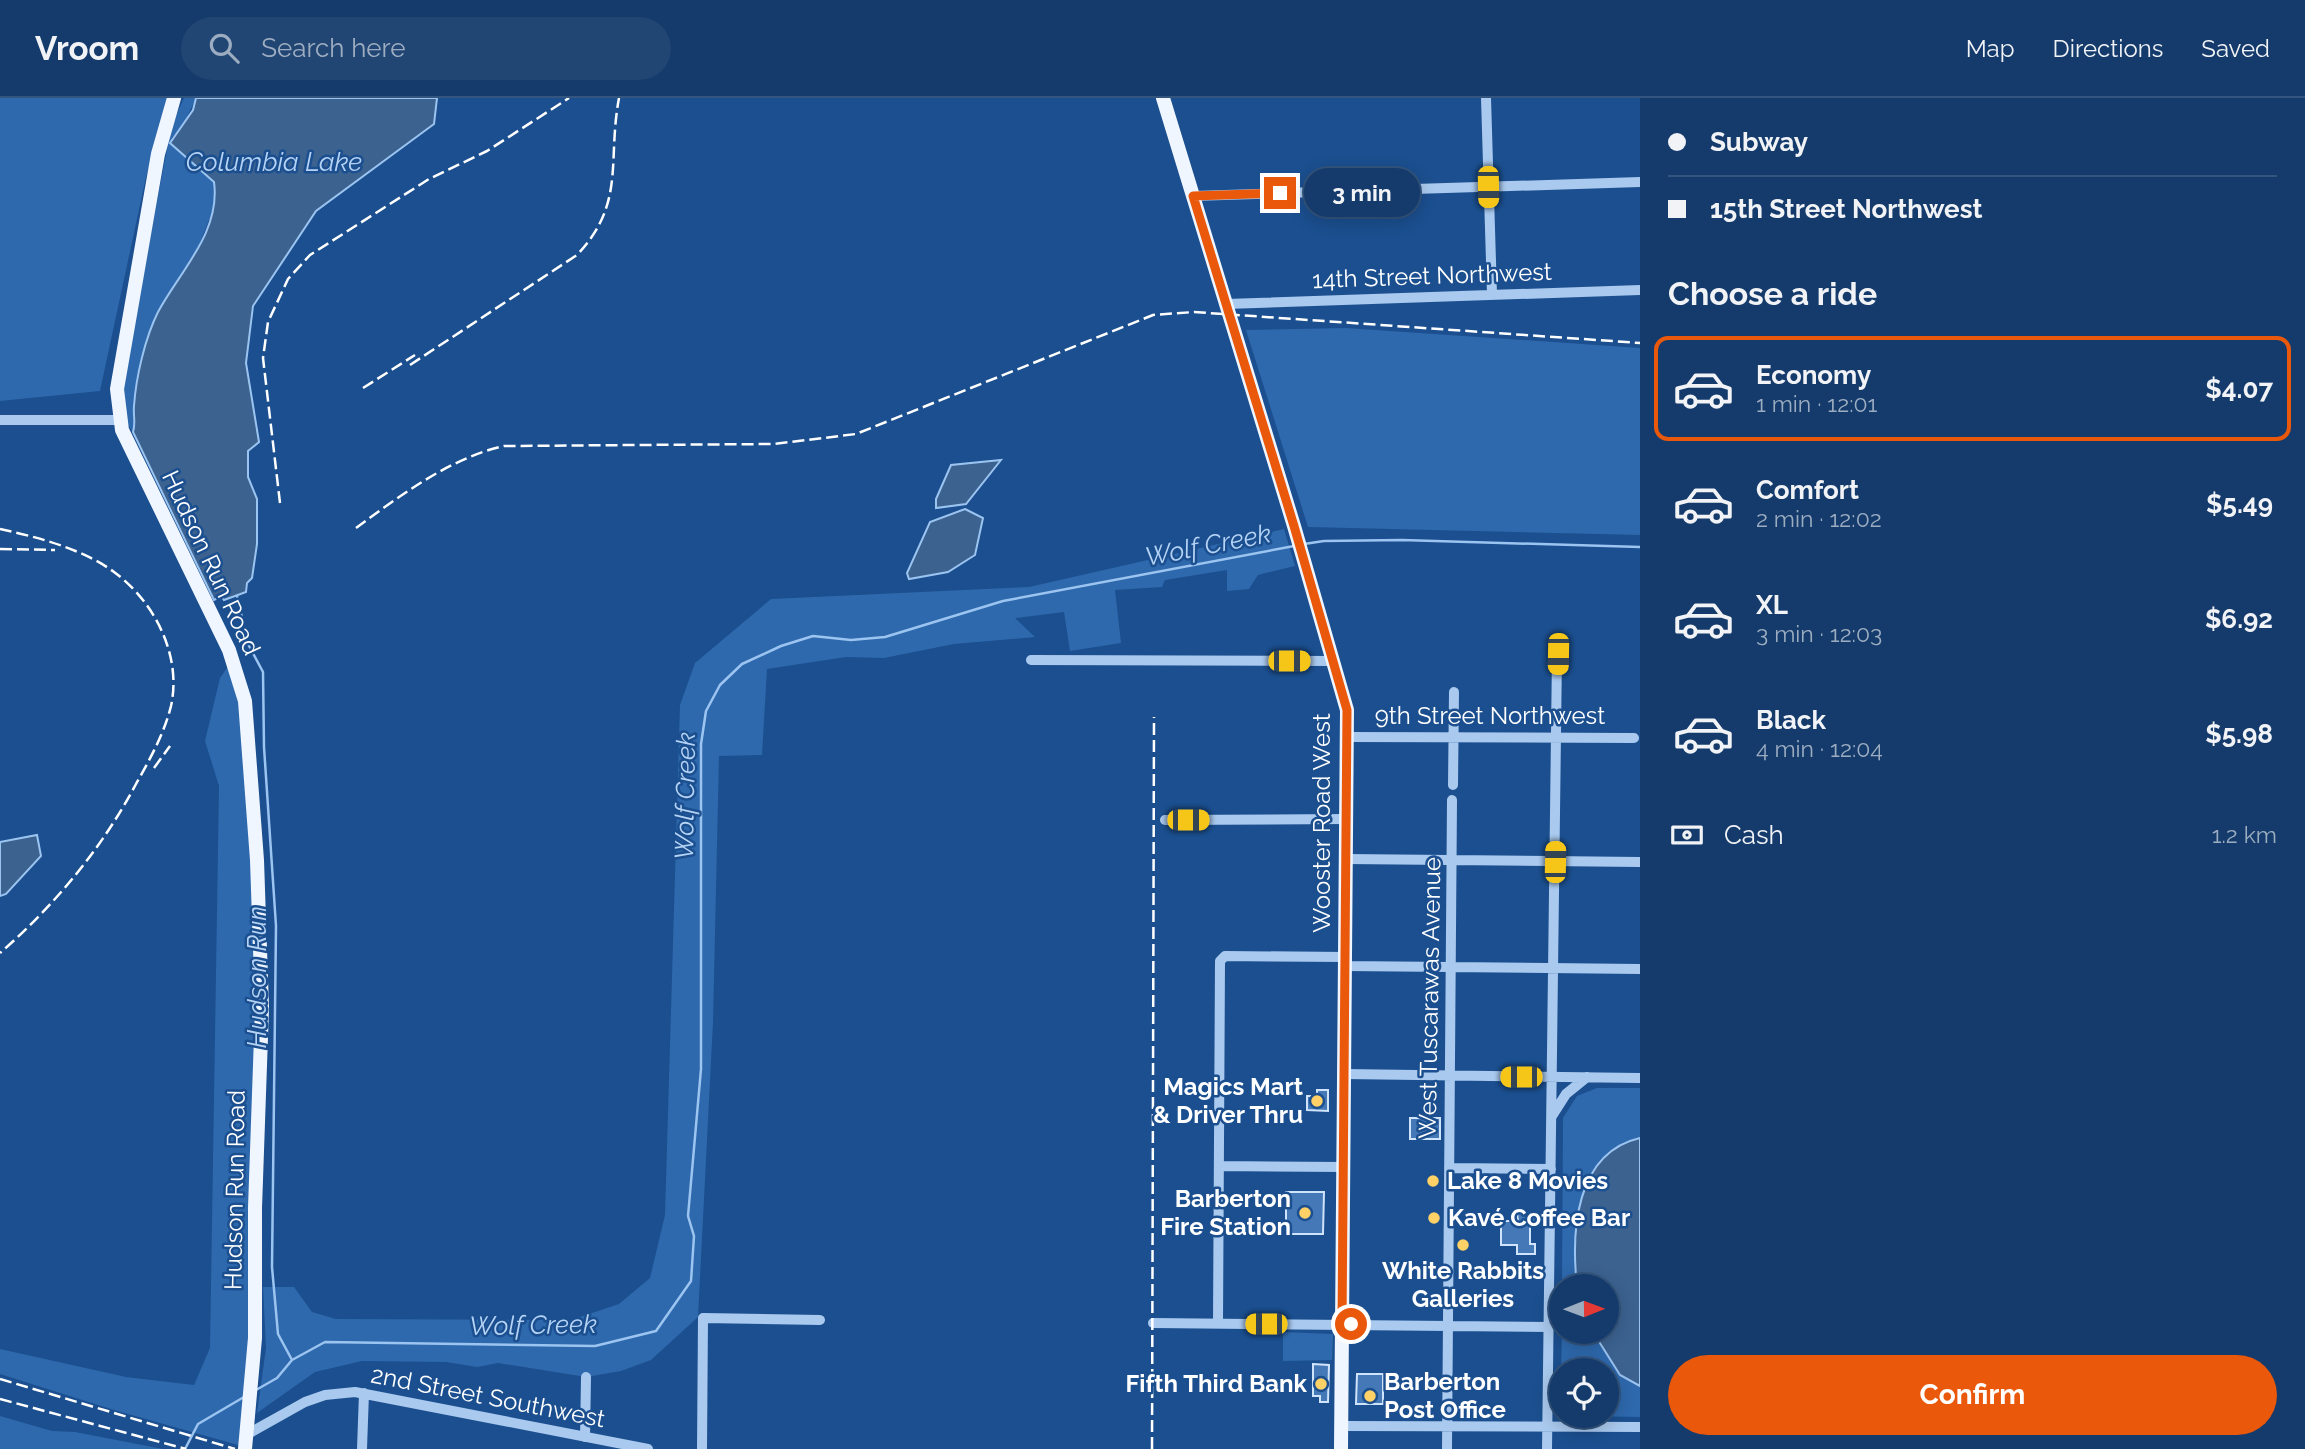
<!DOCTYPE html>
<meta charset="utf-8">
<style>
body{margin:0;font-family:Raleway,sans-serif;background:#214673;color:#f1f3f6;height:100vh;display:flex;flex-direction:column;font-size:26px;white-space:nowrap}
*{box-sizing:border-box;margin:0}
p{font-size:23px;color:#9dadc1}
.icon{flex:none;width:38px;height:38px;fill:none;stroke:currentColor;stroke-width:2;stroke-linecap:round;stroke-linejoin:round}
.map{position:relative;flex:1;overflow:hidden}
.side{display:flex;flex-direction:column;background:#143b6b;width:665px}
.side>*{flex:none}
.top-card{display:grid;align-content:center;height:154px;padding:0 28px;background:#143b6b}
.needle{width:46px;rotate:89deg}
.controls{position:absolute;left:1549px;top:1176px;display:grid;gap:14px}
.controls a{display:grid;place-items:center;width:70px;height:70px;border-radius:50%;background:#143b6b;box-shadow:0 4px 18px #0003,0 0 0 2px #33557e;font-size:35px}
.end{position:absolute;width:32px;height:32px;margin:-16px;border:9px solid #ea580c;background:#fff;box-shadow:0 0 0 4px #fff}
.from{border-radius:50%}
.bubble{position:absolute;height:49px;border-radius:24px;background:#143b6b;box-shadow:0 4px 18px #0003,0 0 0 2px #33557e;font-size:23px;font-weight:700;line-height:49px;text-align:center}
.car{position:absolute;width:21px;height:42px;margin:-21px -10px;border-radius:9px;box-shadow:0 0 5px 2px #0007;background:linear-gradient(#f5c518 24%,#345 0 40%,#f5c518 0 76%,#345 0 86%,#f5c518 0)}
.top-card b{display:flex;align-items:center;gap:24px;height:66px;font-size:26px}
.top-card b+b{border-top:2px solid #33557e}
.top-card i{width:18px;height:18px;background:#f1f3f6}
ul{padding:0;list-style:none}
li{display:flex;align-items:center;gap:21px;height:105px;margin:0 14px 10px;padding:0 14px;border:4px solid transparent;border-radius:14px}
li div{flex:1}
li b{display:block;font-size:26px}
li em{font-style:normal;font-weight:700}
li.active{border-color:#ea580c}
li>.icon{width:63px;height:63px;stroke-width:1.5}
h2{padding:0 28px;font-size:32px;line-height:84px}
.pay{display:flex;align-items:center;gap:18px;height:77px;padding:0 28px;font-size:26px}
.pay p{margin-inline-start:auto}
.button{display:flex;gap:14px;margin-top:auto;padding:14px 28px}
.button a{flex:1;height:80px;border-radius:42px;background:#ea580c;color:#fff;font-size:28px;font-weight:700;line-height:80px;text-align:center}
header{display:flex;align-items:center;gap:42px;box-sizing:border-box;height:98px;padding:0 35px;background:#143b6b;border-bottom:2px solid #33557e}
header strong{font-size:33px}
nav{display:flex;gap:38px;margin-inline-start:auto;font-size:24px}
.search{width:490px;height:63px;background:#214673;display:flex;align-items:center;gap:18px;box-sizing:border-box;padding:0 24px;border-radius:38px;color:#9dadc1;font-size:26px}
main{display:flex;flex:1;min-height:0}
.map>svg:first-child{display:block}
.green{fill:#2e69ad}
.water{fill:#3c6290;stroke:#9cc4f0;stroke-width:2}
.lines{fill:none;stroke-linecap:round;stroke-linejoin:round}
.stream{stroke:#9cc4f0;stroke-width:2.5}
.building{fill:#4478b7;stroke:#cfe3fa;stroke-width:2}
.minor{stroke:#a9c9ee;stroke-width:10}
.major{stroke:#f0f6ff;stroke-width:14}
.rail{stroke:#fff;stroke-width:2.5;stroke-dasharray:12 5;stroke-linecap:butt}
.route{stroke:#ea580c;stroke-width:9}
.poi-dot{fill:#ffd166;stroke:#1b4f8f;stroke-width:2.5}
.labels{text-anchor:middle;stroke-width:5;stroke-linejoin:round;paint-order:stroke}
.street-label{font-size:24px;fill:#fff;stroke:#1b4f8f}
.poi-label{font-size:24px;font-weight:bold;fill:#fff;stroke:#1b4f8f;text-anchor:end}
.water-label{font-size:26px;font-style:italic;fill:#b5d3f5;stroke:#1b4f8f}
</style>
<header>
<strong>Vroom</strong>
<div class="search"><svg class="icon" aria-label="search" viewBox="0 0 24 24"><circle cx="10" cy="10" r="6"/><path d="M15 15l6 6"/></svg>Search here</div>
<nav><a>Map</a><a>Directions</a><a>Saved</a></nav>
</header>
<main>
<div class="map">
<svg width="1640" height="1351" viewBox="0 0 1640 1351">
<rect width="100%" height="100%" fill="#1b4f8f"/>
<!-- green -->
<path class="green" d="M 0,0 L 170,0 L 146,79 L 100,293 L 0,303 Z
M 184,0 L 196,0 L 181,32 L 172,39 L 214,84 L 216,104 L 194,160 L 158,215 L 134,307 L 133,334 C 118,317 124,283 126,263 L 172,26 Z
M 1346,230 L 1640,250 L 1640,437 L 1308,429 L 1246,232 Z
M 1284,431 L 1295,468 L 1258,477 L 1249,491 L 1227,493 L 1227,472 L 1165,482 L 1162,489 L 1115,492 L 1121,545 L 1070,553 L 1064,514 L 1015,520 L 1035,539 L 954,546 L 884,560 L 846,559 L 767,571 L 762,657 L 719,658 L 713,924 L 698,1219 L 651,1262 L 621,1273 L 586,1279 L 498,1265 L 477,1269 L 446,1264 L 362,1263 L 315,1274 L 257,1315 L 266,1250 L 263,1189 L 294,1189 L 312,1214 L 336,1221 L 571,1222 L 619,1206 L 650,1180 L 665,1117 L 680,607 L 695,565 L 771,501 L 1029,489 Z
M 233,561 L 240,583 L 261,844 L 245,1349 L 114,1312 L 0,1276 L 0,1251 L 126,1279 L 194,1287 L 210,1250 L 219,688 L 205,643 L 220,580 Z
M 1597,990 L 1640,990 L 1640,1319 L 1583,1318 L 1606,1318 L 1606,1272 L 1561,1272 L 1562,1234 L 1606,1234 L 1606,1188 L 1562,1188 L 1563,1020 L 1577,998 Z
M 1283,1234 L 1333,1236 L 1332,1262 L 1283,1263 Z
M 0,1318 L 52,1333 L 75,1334 L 163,1351 L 0,1351 Z"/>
<!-- water -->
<path class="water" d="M 196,0 L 437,0 L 434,26 L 316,113 L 253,208 L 246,265 L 259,344 L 248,353 L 248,379 L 257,401 L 257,446 L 252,480 L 247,485 L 246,494 L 224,502 L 221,498 L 214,502 L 133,334 C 136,325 133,317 134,308 C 136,279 145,240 158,214 C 180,173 221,134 214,84 L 170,45 L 193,12 Z
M 1001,362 L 966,406 L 936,410 L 936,401 L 951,367 Z
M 965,411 L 983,420 L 975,457 L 948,474 L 909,481 L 907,475 L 930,424 Z
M 37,737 L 41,758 L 6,796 L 0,798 L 0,744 Z
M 1640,1040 L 1640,1288 L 1620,1277 L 1593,1234 L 1606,1234 L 1606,1188 L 1577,1188 C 1571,1134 1575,1055 1640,1040 Z"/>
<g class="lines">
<!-- stream -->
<path class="stream" d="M 1304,446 L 1324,443 L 1402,442 L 1640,449
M 237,498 L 248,546 L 263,574 L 264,649 L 276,828 L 272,1169 L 278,1236 L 292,1262
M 256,1292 L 277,1280 L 292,1262 L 325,1244 L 595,1248 L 656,1233 L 691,1183 L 694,1138 L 688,1118 L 701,971 L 701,646 L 706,613 L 720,587 L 742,566 L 781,548 L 813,538 L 851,542 L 885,539 L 1003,503 L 1294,448
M 185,1351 L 198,1326 L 244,1299"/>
</g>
<!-- building -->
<path class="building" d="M 1317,992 L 1328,992 L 1328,1013 L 1307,1012 L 1307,998 L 1317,998 Z
M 1410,1020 L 1440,1020 L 1440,1041 L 1410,1041 Z
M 1286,1094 L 1324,1094 L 1323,1136 L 1286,1136 Z
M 1517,1115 L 1536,1115 L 1536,1124 L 1530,1124 L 1530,1146 L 1535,1146 L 1535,1156 L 1517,1156 L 1517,1147 L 1501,1147 L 1501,1123 L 1518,1123 Z
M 1313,1266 L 1329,1267 L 1328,1304 L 1320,1304 L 1320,1298 L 1313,1298 Z
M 1357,1276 L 1383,1276 L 1383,1306 L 1356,1306 Z"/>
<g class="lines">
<!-- minor -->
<path class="minor" d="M 1486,0 L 1492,196
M 1193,98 L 1640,84
M 1226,206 L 1640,192
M 0,322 L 119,322
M 1031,562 L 1333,563
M 1347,639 L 1634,640
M 1453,687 L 1454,594
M 1165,722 L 1346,721
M 1346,761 L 1640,764
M 1345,868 L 1640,871
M 1344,976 L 1640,980
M 1552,1018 L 1566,996 L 1587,979
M 1219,1068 L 1343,1069
M 1449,1070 L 1551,1071
M 1153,1225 L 1549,1229
M 1218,1225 L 1220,863 L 1225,858 L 1345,859
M 1548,1290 L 1561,1307
M 1341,1328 L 1640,1329
M 246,1337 L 305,1304 L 325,1297 L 355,1294 L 648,1351
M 585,1339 L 586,1279
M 362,1351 L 364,1295
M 702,1351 L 703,1220 L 820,1222
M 1447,1351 L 1452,702
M 1547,1351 L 1557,556"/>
<!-- major -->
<path class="major" d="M 174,0 L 158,56 L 117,291 L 122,332 L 229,552 L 245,603 L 257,762 L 262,910 L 255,1110 L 255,1240 L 245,1351
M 1163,0 L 1294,428 L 1347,612 L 1341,1351"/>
<!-- rail -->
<path class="rail" d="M 410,267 L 577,157 C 626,105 607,64 619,0
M 363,290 L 415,257
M 280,405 L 263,260 L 268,224 L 288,181 L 310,157 L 429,81 L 487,53 L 569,0
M 356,430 C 401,397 450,360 504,348 L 774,346 L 856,336 L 1153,217 L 1194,214 L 1640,245
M 0,431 C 37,439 83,451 114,474 C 155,504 182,558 171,608 C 164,636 150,661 136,686 C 102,750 55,807 0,855
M 0,451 L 55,452
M 154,670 L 170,648
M 0,1281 L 235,1351
M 0,1301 L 186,1351
M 1152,1351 L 1154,619"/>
</g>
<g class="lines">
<!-- route -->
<path class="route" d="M 1280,95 L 1193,98 L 1294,428 L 1347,612 L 1342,1226 L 1351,1226"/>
</g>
<!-- markers -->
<g class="poi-dot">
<circle cx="1317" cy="1003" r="7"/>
<circle cx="1433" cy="1083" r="7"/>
<circle cx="1305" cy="1115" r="7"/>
<circle cx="1434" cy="1120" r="7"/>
<circle cx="1463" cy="1147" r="7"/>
<circle cx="1321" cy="1286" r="7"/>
<circle cx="1370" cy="1298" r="7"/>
</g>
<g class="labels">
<!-- street labels -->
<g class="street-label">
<text transform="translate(1432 178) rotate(-2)" y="8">14th Street Northwest</text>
<text transform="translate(211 465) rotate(65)" y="8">Hudson Run Road</text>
<text x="1490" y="626">9th Street Northwest</text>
<text transform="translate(1322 725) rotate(-90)" y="8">Wooster Road West</text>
<text transform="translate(1430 900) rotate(-89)" y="8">West Tuscarawas Avenue</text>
<text transform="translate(235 1092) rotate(-89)" y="8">Hudson Run Road</text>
<text transform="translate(488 1299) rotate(11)" y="8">2nd Street Southwest</text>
</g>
<!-- poi labels -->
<g class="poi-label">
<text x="1303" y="997">Magics Mart<tspan x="1303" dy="28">&amp; Driver Thru</tspan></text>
<text x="1447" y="1091" text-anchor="start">Lake 8 Movies</text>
<text x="1291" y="1109">Barberton<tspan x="1291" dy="28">Fire Station</tspan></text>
<text x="1448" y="1128" text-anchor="start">Kavé Coffee Bar</text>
<text x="1463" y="1181" text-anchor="middle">White Rabbits<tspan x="1463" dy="28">Galleries</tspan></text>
<text x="1384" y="1292" text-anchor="start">Barberton<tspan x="1384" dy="28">Post Office</tspan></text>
<text x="1307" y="1294">Fifth Third Bank</text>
</g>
<!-- water labels -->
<g class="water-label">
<text x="274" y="73">Columbia Lake</text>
<text transform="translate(1208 447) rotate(-11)" y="9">Wolf Creek</text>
<text transform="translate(685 698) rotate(-89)" y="9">Wolf Creek</text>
<text transform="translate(257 879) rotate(-90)" y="9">Hudson Run</text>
<text transform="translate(533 1227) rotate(-1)" y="9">Wolf Creek</text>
</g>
</g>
</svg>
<div class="controls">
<a><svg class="needle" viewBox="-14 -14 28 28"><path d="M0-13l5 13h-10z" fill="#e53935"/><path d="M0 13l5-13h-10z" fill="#9dadc1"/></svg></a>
<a><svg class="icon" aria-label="locate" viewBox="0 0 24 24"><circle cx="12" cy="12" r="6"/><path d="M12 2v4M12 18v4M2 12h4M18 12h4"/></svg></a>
</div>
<i class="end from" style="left:1351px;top:1226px"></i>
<i class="end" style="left:1280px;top:95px"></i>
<div class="bubble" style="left:1304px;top:70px;width:116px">3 min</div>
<i class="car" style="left:1488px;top:89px;rotate:179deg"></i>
<i class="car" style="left:1558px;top:556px;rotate:181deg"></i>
<i class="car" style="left:1289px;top:563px;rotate:90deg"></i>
<i class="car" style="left:1188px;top:722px;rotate:90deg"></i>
<i class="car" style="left:1555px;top:764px;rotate:1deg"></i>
<i class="car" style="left:1521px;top:979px;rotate:270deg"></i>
<i class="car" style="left:1266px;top:1226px;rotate:270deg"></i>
</div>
<section class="side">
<div class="top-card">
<b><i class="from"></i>Subway</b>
<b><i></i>15th Street Northwest</b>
</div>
<h2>Choose a ride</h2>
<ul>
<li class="active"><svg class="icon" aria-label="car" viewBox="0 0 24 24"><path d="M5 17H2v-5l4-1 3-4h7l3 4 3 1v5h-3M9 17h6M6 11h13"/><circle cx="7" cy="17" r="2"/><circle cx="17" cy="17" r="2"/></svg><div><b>Economy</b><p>1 min · 12:01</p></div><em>$4.07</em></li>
<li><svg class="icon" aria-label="car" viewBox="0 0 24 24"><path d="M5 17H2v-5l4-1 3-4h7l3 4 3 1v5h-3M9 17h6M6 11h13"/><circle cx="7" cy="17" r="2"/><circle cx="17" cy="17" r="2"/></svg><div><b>Comfort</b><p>2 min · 12:02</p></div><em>$5.49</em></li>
<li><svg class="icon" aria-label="car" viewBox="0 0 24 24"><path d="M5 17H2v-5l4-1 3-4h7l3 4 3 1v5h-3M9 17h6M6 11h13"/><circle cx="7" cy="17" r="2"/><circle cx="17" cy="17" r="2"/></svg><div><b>XL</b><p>3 min · 12:03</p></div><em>$6.92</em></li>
<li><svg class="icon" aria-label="car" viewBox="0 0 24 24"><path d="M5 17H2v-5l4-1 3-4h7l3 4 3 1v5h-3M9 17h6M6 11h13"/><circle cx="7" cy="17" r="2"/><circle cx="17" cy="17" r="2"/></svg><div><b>Black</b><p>4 min · 12:04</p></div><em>$5.98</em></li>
</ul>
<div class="pay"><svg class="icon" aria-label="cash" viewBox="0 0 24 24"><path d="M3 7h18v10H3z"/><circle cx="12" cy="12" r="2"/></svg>Cash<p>1.2 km</p></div>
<div class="button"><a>Confirm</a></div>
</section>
</main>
